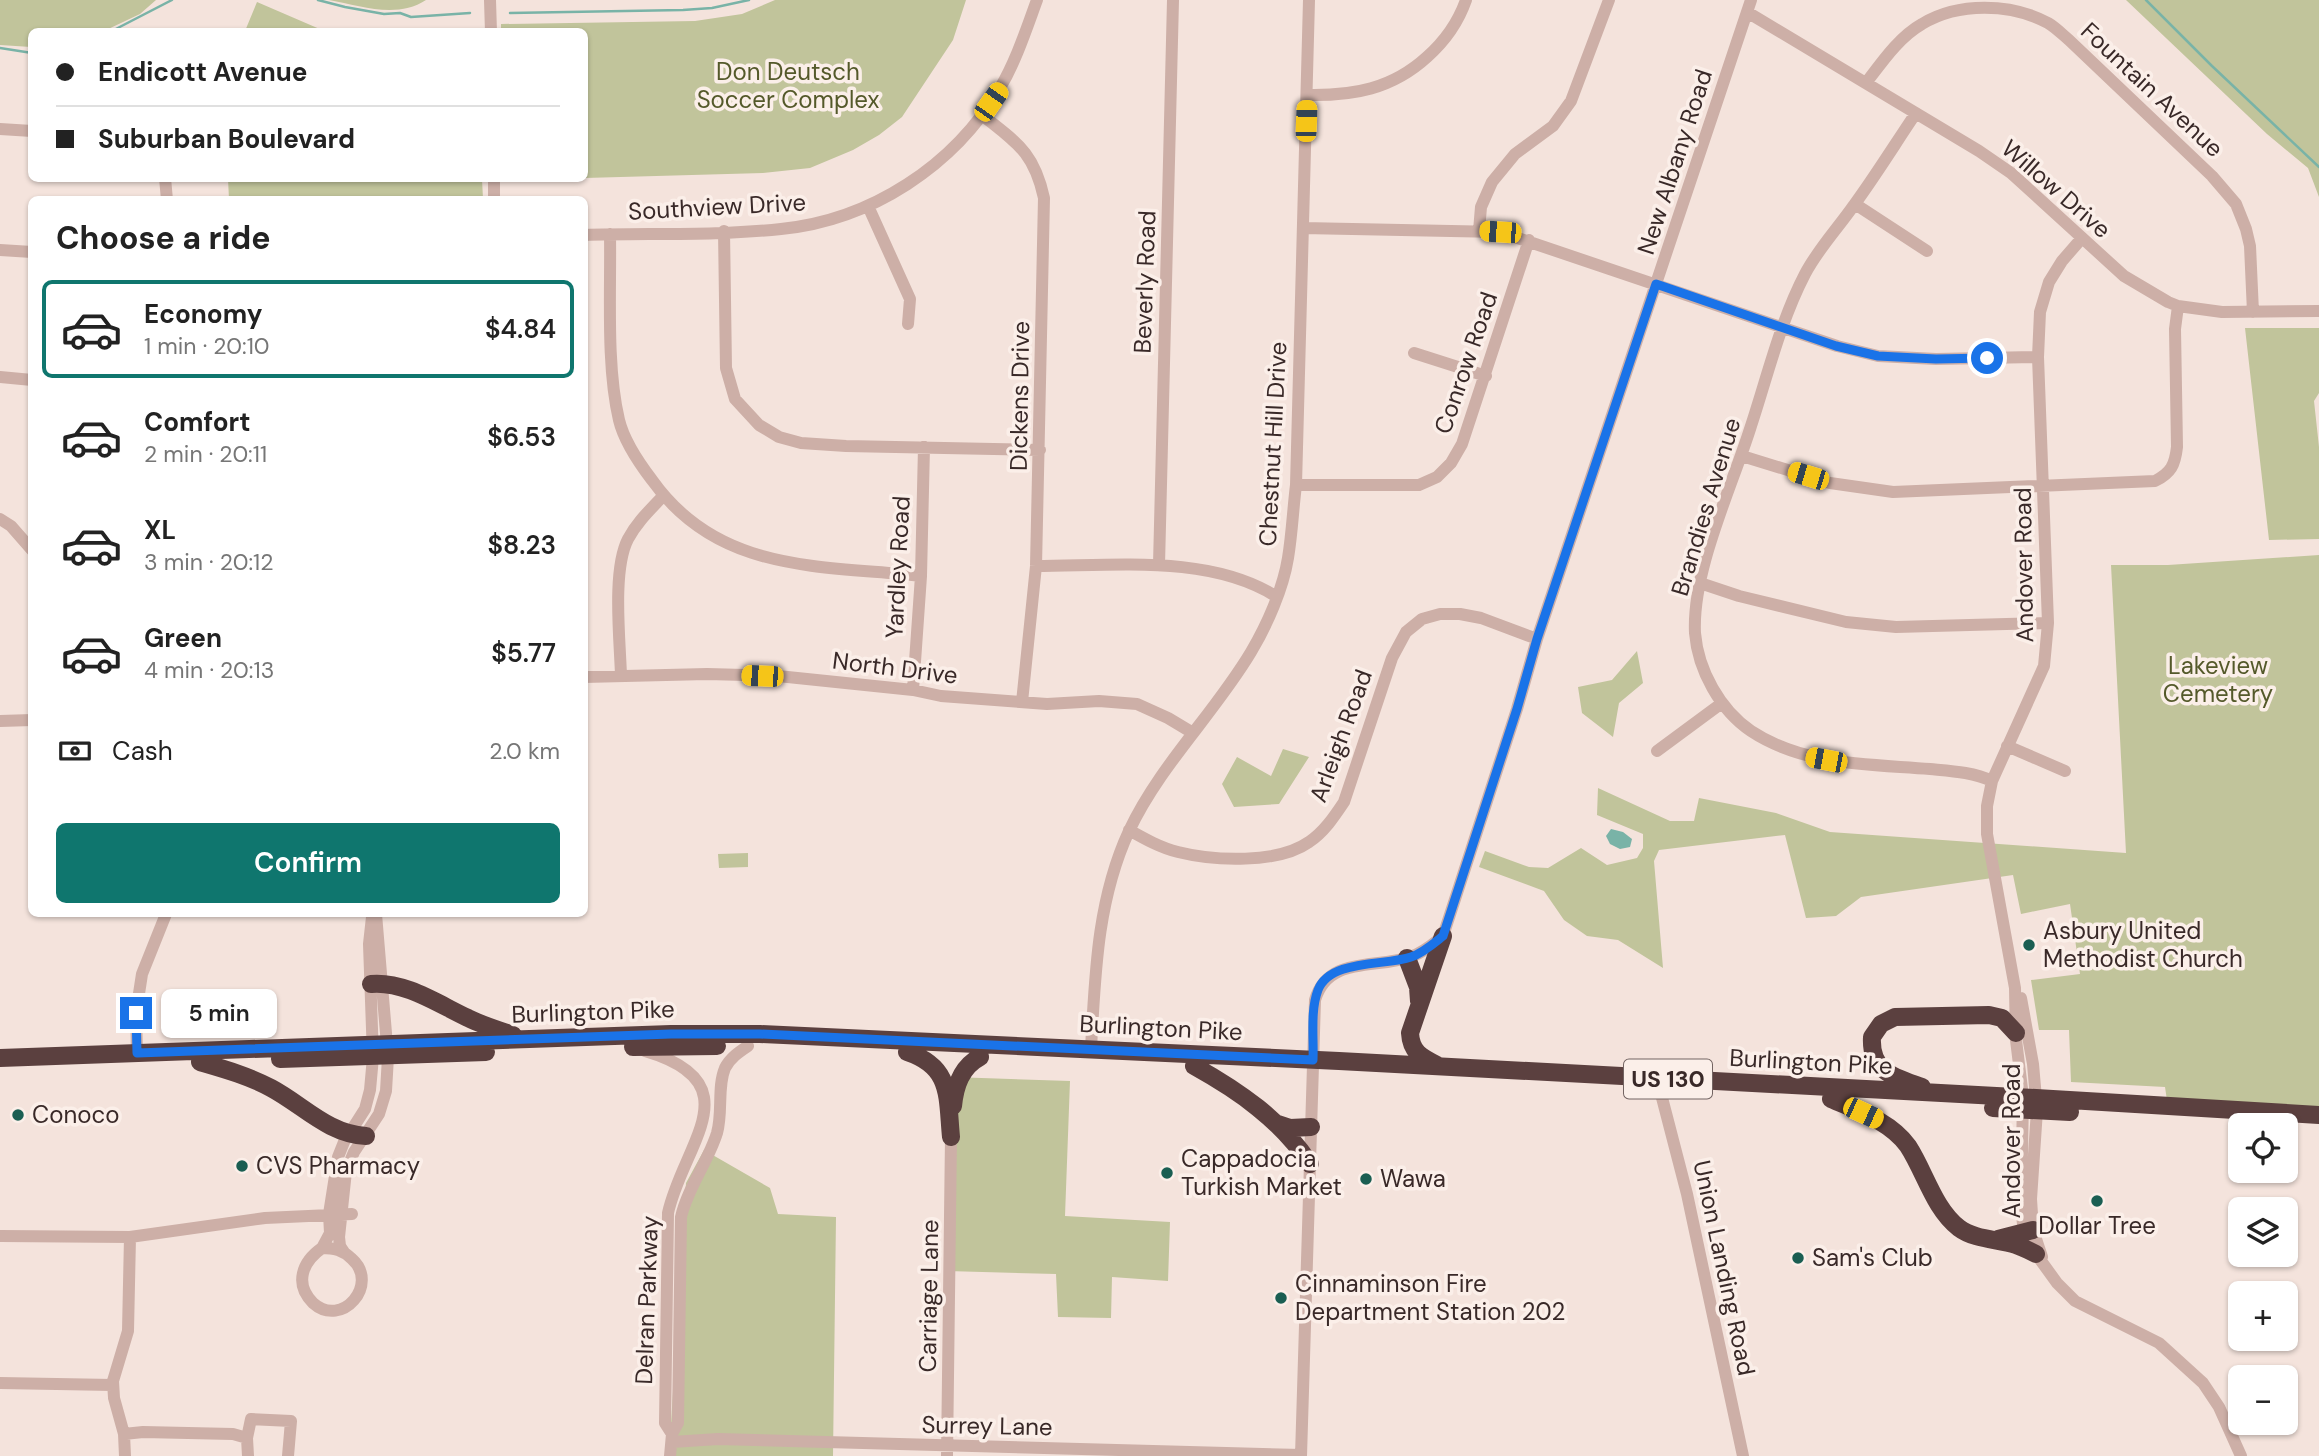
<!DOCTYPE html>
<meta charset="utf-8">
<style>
body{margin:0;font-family:"DM Sans",sans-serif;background:#f6f6f6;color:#222;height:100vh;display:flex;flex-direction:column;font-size:26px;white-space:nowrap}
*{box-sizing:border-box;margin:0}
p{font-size:23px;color:#767676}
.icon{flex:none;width:38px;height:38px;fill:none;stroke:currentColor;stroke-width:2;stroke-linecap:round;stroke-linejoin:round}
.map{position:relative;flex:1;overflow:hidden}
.drawer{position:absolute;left:28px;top:196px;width:560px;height:721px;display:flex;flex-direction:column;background:#fff;border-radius:10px;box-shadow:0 2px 5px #0004}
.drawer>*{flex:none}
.top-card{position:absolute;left:28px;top:28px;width:560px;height:154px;border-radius:10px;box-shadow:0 2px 5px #0004;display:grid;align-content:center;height:154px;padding:0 28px;background:#fff}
.tools{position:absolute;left:2228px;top:1113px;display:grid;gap:14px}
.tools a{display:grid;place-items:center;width:70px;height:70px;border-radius:10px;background:#fff;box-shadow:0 2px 5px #0004;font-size:35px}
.end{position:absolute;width:32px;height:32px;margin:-16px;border:9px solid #1a73e8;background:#fff;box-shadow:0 0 0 4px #fff}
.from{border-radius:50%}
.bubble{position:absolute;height:49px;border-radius:10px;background:#fff;box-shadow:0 2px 5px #0004;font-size:23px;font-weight:600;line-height:49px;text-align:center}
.car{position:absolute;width:21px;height:42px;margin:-21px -10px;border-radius:9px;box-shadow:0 0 5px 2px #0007;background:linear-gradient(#f5c518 24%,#345 0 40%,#f5c518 0 76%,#345 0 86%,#f5c518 0)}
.top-card b{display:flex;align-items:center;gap:24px;height:66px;font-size:26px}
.top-card b+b{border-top:2px solid #e0e0e0}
.top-card i{width:18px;height:18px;background:#222}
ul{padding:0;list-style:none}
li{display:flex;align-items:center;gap:21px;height:98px;margin:0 14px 10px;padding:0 14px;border:4px solid transparent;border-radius:10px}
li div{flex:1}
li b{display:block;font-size:26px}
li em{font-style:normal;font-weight:600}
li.on{border-color:#0f766e}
li>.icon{width:63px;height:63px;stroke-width:1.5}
h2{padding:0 28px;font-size:32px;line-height:84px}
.pay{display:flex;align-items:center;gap:18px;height:77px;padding:0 28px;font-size:26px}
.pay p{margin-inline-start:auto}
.action{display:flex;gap:14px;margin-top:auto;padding:14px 28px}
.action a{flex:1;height:80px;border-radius:10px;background:#0f766e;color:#fff;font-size:28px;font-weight:600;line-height:80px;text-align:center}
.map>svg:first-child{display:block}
.green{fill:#c1c49b}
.water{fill:#79b3a7}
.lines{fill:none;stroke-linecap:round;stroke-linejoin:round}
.stream{stroke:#79b3a7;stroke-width:2.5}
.minor{stroke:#cdafa7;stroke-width:12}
.highway{stroke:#5b403f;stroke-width:18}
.route{stroke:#1a73e8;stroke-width:9}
.poi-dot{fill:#1a5e52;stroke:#fbefe9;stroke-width:2.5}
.labels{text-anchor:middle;stroke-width:7;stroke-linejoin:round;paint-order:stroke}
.shield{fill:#fbefe9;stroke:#736462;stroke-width:2}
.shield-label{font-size:23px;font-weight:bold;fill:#392928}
.park-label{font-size:24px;fill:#54592a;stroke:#fbefe9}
.street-label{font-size:24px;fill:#392928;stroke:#fbefe9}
.poi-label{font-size:24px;fill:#392928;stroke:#fbefe9;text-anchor:start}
</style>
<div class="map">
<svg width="2319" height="1456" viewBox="0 0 2319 1456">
<rect width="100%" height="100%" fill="#f4e3dc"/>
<!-- green -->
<path class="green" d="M 0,0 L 156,0 L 140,14 L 104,31 L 32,32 L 31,47 L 0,45 Z
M 329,0 L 426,0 C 397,19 361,6 329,0 Z
M 775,0 L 966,0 L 953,40 L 902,117 L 879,135 L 853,150 L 810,168 L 763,173 L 585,178 L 584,32 L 501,31 L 501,24 L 695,21 L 742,14 Z
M 2126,0 L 2319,0 L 2319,197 L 2308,168 L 2267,134 Z
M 257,2 L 322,30 L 342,31 L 245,31 Z
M 228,179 L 482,179 L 483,199 L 229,199 Z
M 2245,328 L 2319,328 L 2319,393 L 2314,401 L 2319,447 L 2319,539 L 2269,540 Z
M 2319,555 L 2319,1115 L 2168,1107 L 2165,1087 L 2071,1082 L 2069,1030 L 2039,1030 L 2031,980 L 2080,974 L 2070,904 L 2021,914 L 2013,875 L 1861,897 L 1836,916 L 1806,918 L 1785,835 L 1659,850 L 1654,861 L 1663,968 L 1618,940 L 1587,936 L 1564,920 L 1544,891 L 1479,867 L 1485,851 L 1529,867 L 1548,868 L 1581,848 L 1607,865 L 1637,858 L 1643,848 L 1643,834 L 1597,815 L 1598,788 L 1670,821 L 1694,821 L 1699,798 L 1776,813 L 1830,832 L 2126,853 L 2111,565 L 2168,565 Z
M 1637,651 L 1643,683 L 1619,703 L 1613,737 L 1582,713 L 1578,687 L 1612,680 Z
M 1283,749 L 1309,757 L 1279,804 L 1234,807 L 1222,784 L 1237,757 L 1271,776 Z
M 748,853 L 748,867 L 719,868 L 718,854 Z
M 952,1077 L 1070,1081 L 1065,1216 L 1170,1222 L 1168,1281 L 1112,1277 L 1111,1318 L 1058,1317 L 1056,1274 L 947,1271 Z
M 704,1150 L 770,1188 L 778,1214 L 836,1217 L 833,1456 L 669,1456 L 686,1183 Z"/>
<!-- water -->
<path class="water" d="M 1611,829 L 1623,832 L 1632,839 L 1630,847 L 1620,849 L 1610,844 L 1606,836 Z"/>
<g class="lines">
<!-- stream -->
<path class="stream" d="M 318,0 L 345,7 L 384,14 L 400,13 L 411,17 L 470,13
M 2146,0 L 2212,66 L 2319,167
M 510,13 L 683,10 L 712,8 L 749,0
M 110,32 L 172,0
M 0,48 L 32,53"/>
<!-- minor -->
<path class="minor" d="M 490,0 L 491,32
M 1747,12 L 1979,151 L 2011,173 L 2124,276 L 2168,302 L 2178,306 L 2222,312 L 2319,311
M 1866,83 C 1882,62 1899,37 1922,24 C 1958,2 2011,3 2048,23 C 2055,27 2062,34 2069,40 L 2212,176 L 2236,204 L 2246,229 L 2250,246 L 2253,312
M 1307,95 C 1353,96 1392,89 1427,57 C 1445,41 1458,23 1466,0
M 1916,113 C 1895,144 1876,175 1854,205 C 1838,228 1818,249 1805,274 C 1780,322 1767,378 1750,429 C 1731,489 1692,571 1695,633 C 1698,670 1720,710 1751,731 C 1804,766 1869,764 1930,769 C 1951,771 1973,772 1992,781
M 982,115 C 1017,143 1034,152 1044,198 L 1036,566 L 1022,702
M 0,129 L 32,131
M 165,178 L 167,200
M 494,178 L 494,200
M 1855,204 L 1927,251
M 868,206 L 910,299 L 908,324
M 1303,228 L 1500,232 L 1837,346 L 1878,356 L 1936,359 L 2038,357
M 724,231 L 726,368 L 735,399 L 759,425 L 779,437 L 801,443 L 846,446 L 1040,450
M 1479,231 L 1481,207 L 1492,182 L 1515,154 L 1553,126 L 1571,101 L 1609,0
M 610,234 C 611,291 606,365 619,420 C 624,441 639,463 652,480 C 718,573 819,565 921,576
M 584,235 C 649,233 716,236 781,229 C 871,220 954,166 1000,88 C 1016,61 1026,30 1037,0
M 2082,238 L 2062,261 L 2049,282 L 2040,312 L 2038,357 L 2048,623 L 2044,666 L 1992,781 L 1987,806 L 1987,834 L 2015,988 L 2016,1040 L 2023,1097 L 2021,1206 L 2024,1233 L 2031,1247 L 2057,1283 L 2075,1301 L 2159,1343 L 2203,1383 L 2219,1407 L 2241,1456
M 0,250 L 32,252
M 1414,353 L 1486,376
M 0,377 L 32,380
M 1742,456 L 1830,483 L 1893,492 L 2155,481 C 2171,473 2175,465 2177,447 L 2175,329 L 2178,306
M 1296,485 L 1419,485 L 1437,477 L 1451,463 L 1462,444 L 1529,240
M 0,519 L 11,526 L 32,550
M 1159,565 L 1173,0
M 1036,566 C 1113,566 1210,554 1277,597
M 1700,583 L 1739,596 L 1846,622 L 1896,627 L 2048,623
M 621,676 C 620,640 612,570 628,539 C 637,522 650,510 663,496
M 584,677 L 707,674 L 778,676 L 913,690 L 941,696 L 1047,704 L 1099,701 L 1137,704 L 1168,718 L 1193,733
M 913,690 L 921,576 L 924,447
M 0,721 L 32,720
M 2007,746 L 2065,771
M 1657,751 L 1722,703
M 1129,830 C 1145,839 1161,848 1178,852 C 1214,861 1278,864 1309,842 C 1324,832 1334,817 1344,802 L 1392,658 L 1406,632 L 1422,619 L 1440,614 L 1460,614 L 1481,618 L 1537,639
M 2021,998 L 2033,1064 L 2037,1110 L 2031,1199 L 2033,1230 L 2042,1257
M 1091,1049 C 1095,975 1097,900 1129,831 C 1160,765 1214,714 1251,652 C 1267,625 1283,589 1288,558 C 1292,534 1293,509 1296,485 L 1309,0
M 645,1051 C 754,1083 683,1144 668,1213 L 665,1423 L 672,1434
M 137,1053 L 136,1013 L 142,974 L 166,914
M 1660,1090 L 1687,1194 L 1743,1456
M 0,1236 L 130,1237 L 265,1218 L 352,1214
M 322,1248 L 330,1233 L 329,1214 L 338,1157 L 344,1142 L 365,1109 L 370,1090 L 373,1057 L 369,944 L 372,917
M 322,1248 C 334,1248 343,1250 352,1259 C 380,1284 342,1329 313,1303 C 294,1284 302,1262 322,1248 Z
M 344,1252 L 340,1246 L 339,1237 L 346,1171 L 354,1152 L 379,1114 L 386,1091 L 388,1057 L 376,914
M 0,1383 L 113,1385
M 124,1434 L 143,1432 L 233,1434 L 247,1438 L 248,1456
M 247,1438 L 251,1419 L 291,1421 L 288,1456
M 672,1442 L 718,1439 L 1301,1455
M 125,1456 L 124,1434 L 114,1398 L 113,1381 L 128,1331 L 130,1237
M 670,1456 L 672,1434 L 678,1423 L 681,1217 C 688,1187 708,1162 717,1133 C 723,1112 717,1087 725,1068 C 730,1058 739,1052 748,1046
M 947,1456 L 951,1137
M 1301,1456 L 1315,1000 C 1328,956 1375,969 1410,957 C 1423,953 1433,944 1443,936 L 1517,709 L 1537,639 L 1751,0"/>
<!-- highway -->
<path class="highway" d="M 1407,958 L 1418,987 L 1419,1001
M 371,984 C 405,981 438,1004 468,1018 C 482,1025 498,1030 513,1035
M 633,1047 L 717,1046
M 907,1052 C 952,1067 947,1096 951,1137
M 0,1058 L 671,1034 L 760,1034 L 1339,1061 L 2036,1098 L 2319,1115
M 280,1059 L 486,1052
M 200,1062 C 224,1069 249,1076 271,1088 C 303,1105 328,1134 366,1136
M 1437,1065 C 1421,1057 1411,1052 1410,1033 L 1443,936
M 1194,1066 C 1239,1091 1281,1120 1310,1164
M 1922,1087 C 1894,1077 1870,1072 1872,1037 L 1881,1024 L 1895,1017 L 1989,1015 L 2002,1018 L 2016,1033
M 1831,1099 C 1858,1111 1890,1121 1908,1146 C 1925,1172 1934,1209 1959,1228 C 1975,1240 1998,1239 2016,1245 C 2023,1247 2029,1251 2036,1254
M 953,1106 C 955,1086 961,1067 980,1057
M 1993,1108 L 2070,1112
M 1278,1124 L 1290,1128 L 1311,1127
M 1998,1239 L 2033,1230"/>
</g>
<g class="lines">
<!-- route -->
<path class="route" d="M 136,1013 L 137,1053 L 671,1034 L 760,1034 L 1313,1060 C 1314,1038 1310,1011 1318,990 C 1330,959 1385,966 1411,957 C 1423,953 1433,944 1443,936 L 1517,709 L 1537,639 L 1656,284 L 1836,346 L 1878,356 L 1936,359 L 1987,358"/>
</g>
<!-- markers -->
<g class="poi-dot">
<circle cx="2029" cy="945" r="7"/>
<circle cx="18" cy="1115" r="7"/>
<circle cx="242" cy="1166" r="7"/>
<circle cx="1167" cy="1173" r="7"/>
<circle cx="1366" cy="1179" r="7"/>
<circle cx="2097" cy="1201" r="7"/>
<circle cx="1798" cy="1258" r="7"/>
<circle cx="1281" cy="1298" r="7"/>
</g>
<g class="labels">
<!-- shield labels -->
<rect class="shield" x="1624" y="1059.5" width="88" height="39" rx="5"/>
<g class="shield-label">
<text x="1668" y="1087">US 130</text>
</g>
<!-- park labels -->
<g class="park-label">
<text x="788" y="80">Don Deutsch<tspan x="788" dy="28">Soccer Complex</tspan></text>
<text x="2218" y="674">Lakeview<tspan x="2218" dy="28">Cemetery</tspan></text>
</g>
<!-- street labels -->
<g class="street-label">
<text transform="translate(2152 90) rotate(43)" y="8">Fountain Avenue</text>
<text transform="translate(1675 162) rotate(-72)" y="8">New Albany Road</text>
<text transform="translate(2056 189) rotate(41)" y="8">Willow Drive</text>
<text transform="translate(717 207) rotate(-3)" y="8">Southview Drive</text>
<text transform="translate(1145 282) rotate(-88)" y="8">Beverly Road</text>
<text transform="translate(1466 363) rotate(-71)" y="8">Conrow Road</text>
<text transform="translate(1020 396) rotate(-89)" y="8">Dickens Drive</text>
<text transform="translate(1273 444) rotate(-87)" y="8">Chestnut Hill Drive</text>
<text transform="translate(1706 507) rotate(-73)" y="8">Brandies Avenue</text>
<text transform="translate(2024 565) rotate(-91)" y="8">Andover Road</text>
<text transform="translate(898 567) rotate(-87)" y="8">Yardley Road</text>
<text transform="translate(895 668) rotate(7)" y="8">North Drive</text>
<text transform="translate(1341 736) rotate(-70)" y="8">Arleigh Road</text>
<text transform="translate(593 1012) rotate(-2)" y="8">Burlington Pike</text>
<text transform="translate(1161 1028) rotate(3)" y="8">Burlington Pike</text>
<text transform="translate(1811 1062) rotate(3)" y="8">Burlington Pike</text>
<text transform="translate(2012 1141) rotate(-90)" y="8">Andover Road</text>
<text transform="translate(1724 1268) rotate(78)" y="8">Union Landing Road</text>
<text transform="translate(929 1296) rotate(-89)" y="8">Carriage Lane</text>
<text transform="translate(647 1300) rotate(-88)" y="8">Delran Parkway</text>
<text transform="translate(987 1426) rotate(1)" y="8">Surrey Lane</text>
</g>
<!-- poi labels -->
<g class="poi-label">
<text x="2043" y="939">Asbury United<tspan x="2043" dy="28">Methodist Church</tspan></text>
<text x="32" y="1123">Conoco</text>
<text x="1181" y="1167">Cappadocia<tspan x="1181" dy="28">Turkish Market</tspan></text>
<text x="256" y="1174">CVS Pharmacy</text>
<text x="1380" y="1187">Wawa</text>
<text x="2097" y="1234" text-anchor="middle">Dollar Tree</text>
<text x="1812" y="1266">Sam's Club</text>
<text x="1295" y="1292">Cinnaminson Fire<tspan x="1295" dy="28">Department Station 202</tspan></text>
</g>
</g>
</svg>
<div class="tools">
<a><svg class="icon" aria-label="locate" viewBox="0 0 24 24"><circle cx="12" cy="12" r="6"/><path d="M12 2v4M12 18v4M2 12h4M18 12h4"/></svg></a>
<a><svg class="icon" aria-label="layers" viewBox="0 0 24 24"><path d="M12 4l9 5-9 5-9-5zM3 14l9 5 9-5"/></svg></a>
<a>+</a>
<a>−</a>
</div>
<i class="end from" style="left:1987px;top:358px"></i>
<i class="end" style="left:136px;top:1013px"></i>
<div class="bubble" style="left:161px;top:989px;width:116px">5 min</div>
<i class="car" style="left:991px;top:102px;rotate:35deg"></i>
<i class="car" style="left:1306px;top:121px;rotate:2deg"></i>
<i class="car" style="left:1500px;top:232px;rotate:274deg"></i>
<i class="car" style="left:1808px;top:476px;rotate:287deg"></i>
<i class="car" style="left:762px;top:676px;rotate:272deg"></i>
<i class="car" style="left:1826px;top:760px;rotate:281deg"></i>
<i class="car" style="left:1863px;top:1113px;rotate:115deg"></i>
<div class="top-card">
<b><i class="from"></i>Endicott Avenue</b>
<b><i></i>Suburban Boulevard</b>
</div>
<section class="drawer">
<h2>Choose a ride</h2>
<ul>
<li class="on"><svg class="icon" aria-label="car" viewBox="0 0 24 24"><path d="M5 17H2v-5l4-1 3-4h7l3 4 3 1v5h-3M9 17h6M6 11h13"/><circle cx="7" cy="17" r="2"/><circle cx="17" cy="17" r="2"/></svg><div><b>Economy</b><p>1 min · 20:10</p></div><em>$4.84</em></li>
<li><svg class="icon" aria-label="car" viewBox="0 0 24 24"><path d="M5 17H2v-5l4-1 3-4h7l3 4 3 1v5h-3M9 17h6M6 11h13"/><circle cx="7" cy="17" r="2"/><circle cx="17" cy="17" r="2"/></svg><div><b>Comfort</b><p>2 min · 20:11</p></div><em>$6.53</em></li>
<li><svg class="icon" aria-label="car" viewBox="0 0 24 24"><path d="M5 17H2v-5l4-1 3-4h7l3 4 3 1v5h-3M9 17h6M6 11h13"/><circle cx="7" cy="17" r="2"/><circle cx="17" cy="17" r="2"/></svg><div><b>XL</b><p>3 min · 20:12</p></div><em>$8.23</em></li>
<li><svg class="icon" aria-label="car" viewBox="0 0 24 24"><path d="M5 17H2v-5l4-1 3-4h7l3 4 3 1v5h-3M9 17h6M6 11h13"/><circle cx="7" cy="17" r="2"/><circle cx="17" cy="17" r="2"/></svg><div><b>Green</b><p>4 min · 20:13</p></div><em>$5.77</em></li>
</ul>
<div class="pay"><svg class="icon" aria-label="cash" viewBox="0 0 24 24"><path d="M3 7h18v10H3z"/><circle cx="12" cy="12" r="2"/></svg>Cash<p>2.0 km</p></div>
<div class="action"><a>Confirm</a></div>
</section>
</div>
